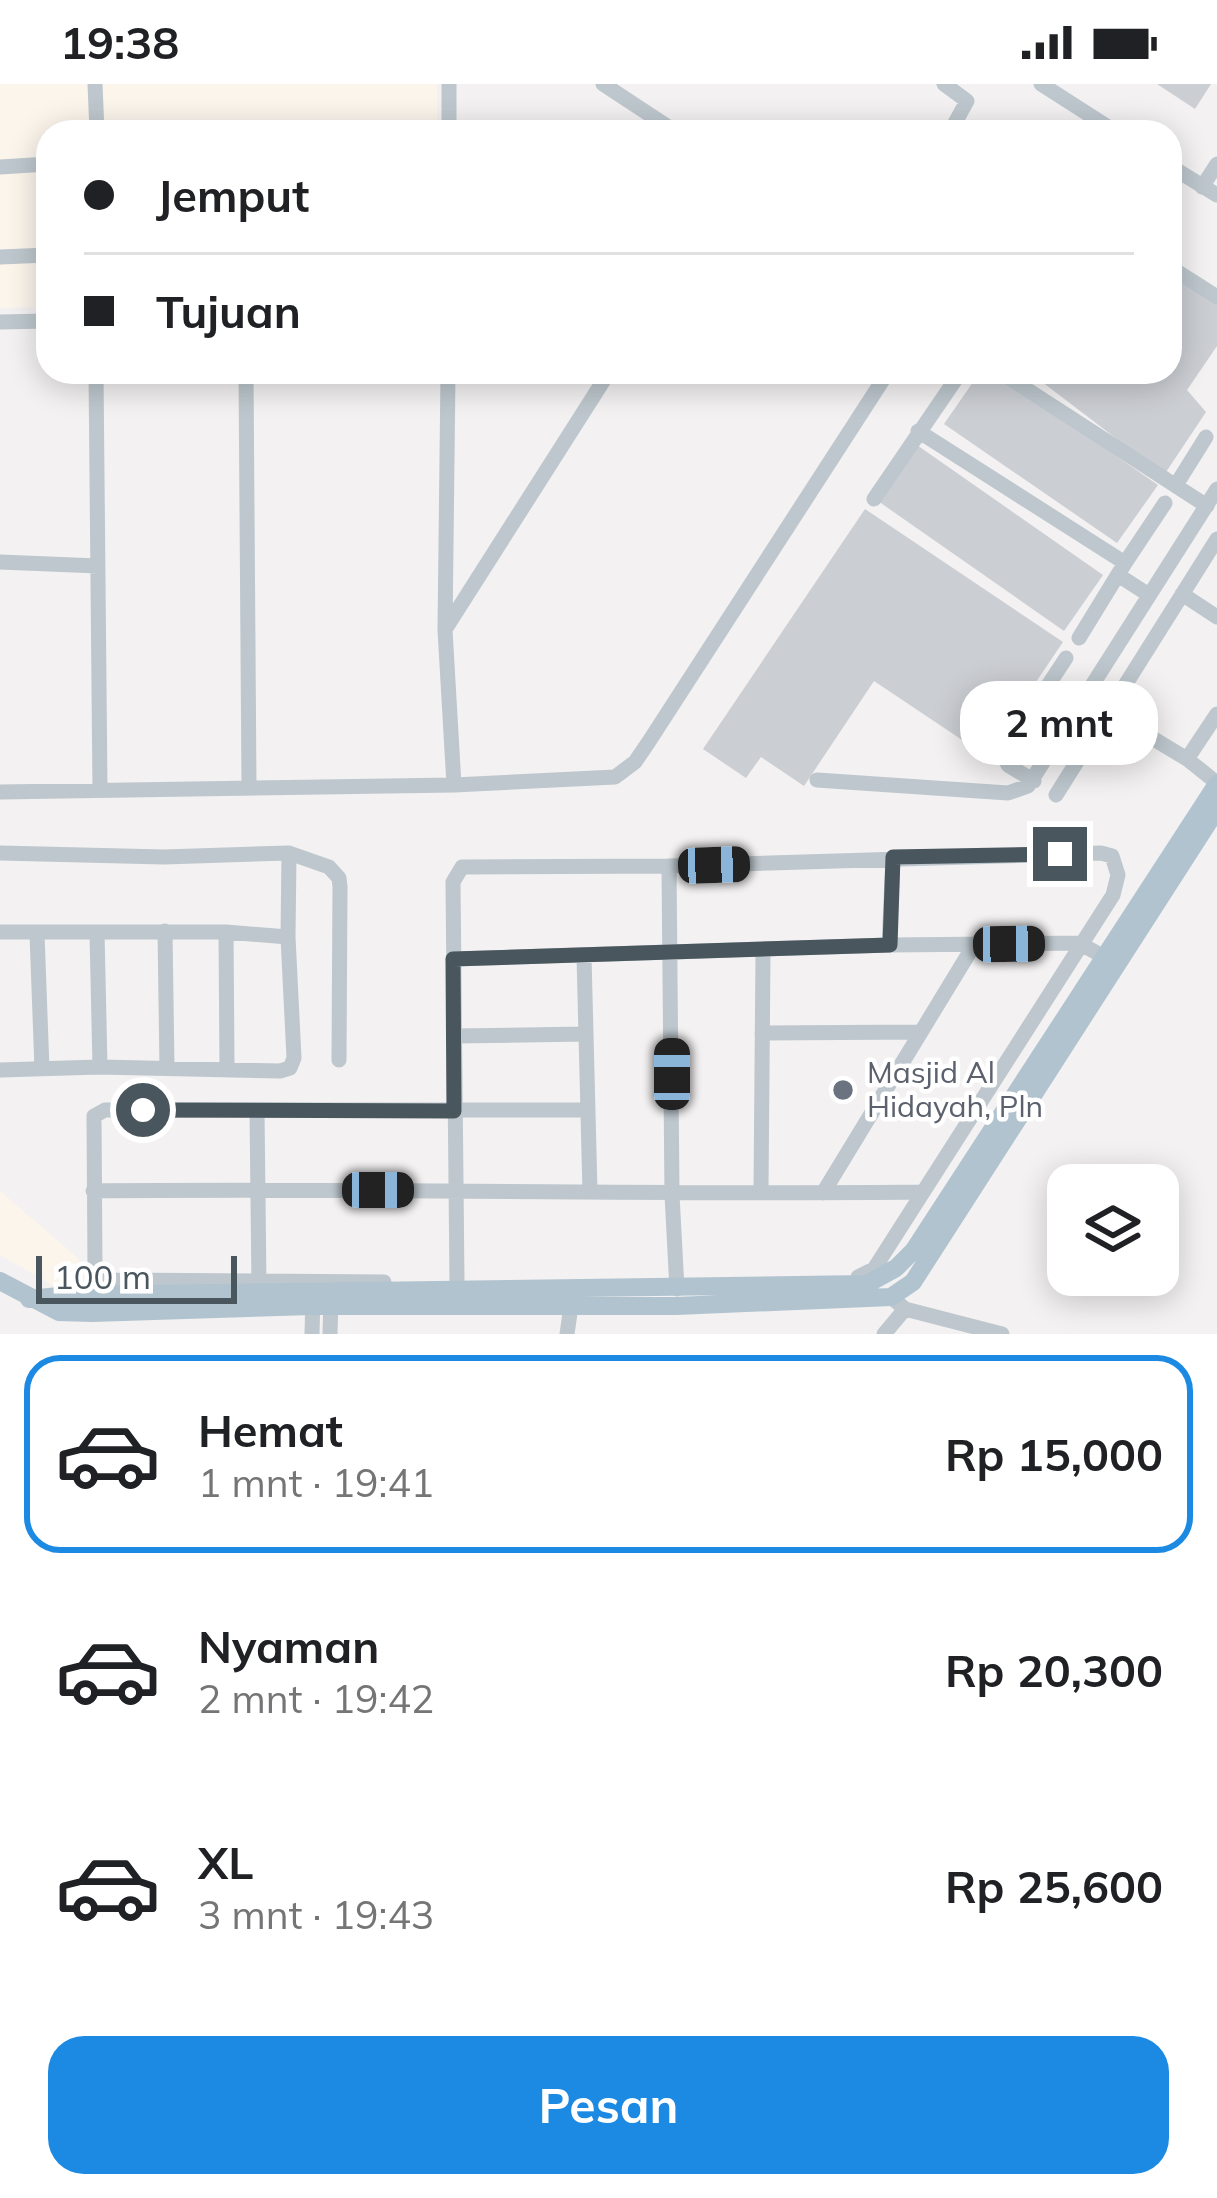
<!DOCTYPE html>
<html lang="id">
<meta charset="utf-8">
<style>
body{margin:0;font-family:Mulish,sans-serif;background:#f6f6f6;color:#202124;height:100vh;display:flex;flex-direction:column;font-size:45px;white-space:nowrap}
*{box-sizing:border-box;margin:0}
p{font-size:39px;color:#757577}
.icon{flex:none;width:66px;height:66px;fill:none;stroke:currentColor;stroke-width:2;stroke-linecap:round;stroke-linejoin:round}
.map{position:relative;height:1250px;overflow:hidden}
.drawer{display:flex;flex-direction:column;background:#fff;flex:1}
.drawer>*{flex:none}
.guide{position:absolute;left:36px;top:36px;width:1146px;height:264px;border-radius:36px;box-shadow:0 6px 30px #0003;display:grid;align-content:center;height:264px;padding:0 48px;background:#fff}
.controls{position:absolute;left:1047px;top:1080px;display:grid;gap:24px}
.controls a{display:grid;place-items:center;width:132px;height:132px;border-radius:24px;background:#fff;box-shadow:0 6px 30px #0003;font-size:60px}
.scale{position:absolute;left:36px;bottom:30px;width:201px;box-sizing:border-box;padding-left:12px;border:6px solid #49565e;border-top:0;font-size:33px;line-height:42px;white-space:nowrap;color:#49565e;-webkit-text-stroke:9px #fff;paint-order:stroke}
.end{position:absolute;width:54px;height:54px;margin:-27px;border:15px solid #49565e;background:#fff;box-shadow:0 0 0 6px #fff}
.from{border-radius:50%}
.bubble{position:absolute;height:84px;border-radius:36px;background:#fff;box-shadow:0 6px 30px #0003;font-size:39px;font-weight:700;line-height:84px;text-align:center}
.car{position:absolute;width:36px;height:72px;margin:-36px -18px;border-radius:15px;box-shadow:0 0 9px 3px #0007;background:linear-gradient(#222 24%,#8ab4d8 0 40%,#222 0 76%,#8ab4d8 0 86%,#222 0)}
.guide b{display:flex;align-items:center;gap:42px;height:114px;font-size:45px}
.guide b+b{border-top:3px solid #e0e0e0}
.guide i{width:30px;height:30px;background:#202124}
ul{padding:21px 0 0;list-style:none}
li{display:flex;align-items:center;gap:36px;height:198px;margin:0 24px 18px;padding:0 24px;border:6px solid transparent;border-radius:36px}
li div{flex:1}
li b{display:block;font-size:45px}
li em{font-style:normal;font-weight:700}
li.selected{border-color:#1c89e2}
li>.icon{width:108px;height:108px;stroke-width:1.5}
.primary-button{display:flex;gap:24px;margin-top:auto;padding:24px 48px}
.primary-button a{flex:1;height:138px;border-radius:36px;background:#1c89e2;color:#fff;font-size:48px;font-weight:700;line-height:138px;text-align:center}
.status{display:flex;justify-content:space-between;align-items:center;height:84px;padding:0 60px;background:#fff;direction:ltr}
.status svg{height:33px;fill:currentColor}
.map>svg:first-child{display:block}
.commercial{fill:#fcf5ec}
.building{fill:#cbced3}
.lines{fill:none;stroke-linecap:round;stroke-linejoin:round}
.minor{stroke:#bdc7cd;stroke-width:15}
.major{stroke:#b1c3cf;stroke-width:18}
.route{stroke:#49565e;stroke-width:15}
.worship-dot{fill:#6b7280;stroke:#fff;stroke-width:4.5}
.labels{text-anchor:middle;stroke-width:9;stroke-linejoin:round;paint-order:stroke}
.worship-label{font-size:30px;fill:#5b616d;stroke:#fff;text-anchor:start}
</style>
<div class="status"><b>19:38</b><svg viewBox="0 0 49 12"><path d="M0 12V9h3v3zM5 12V6h3v6zM10 12V3h3v9zM15 12V0h3v12zM26 1h20v11H26zM47 4h2v5h-2z"/></svg></div>
<div class="map">
<svg width="1217" height="1250" viewBox="0 0 1217 1250">
<rect width="100%" height="100%" fill="#f3f1f1"/>
<!-- commercial -->
<path class="commercial" d="M 0,0 L 437,0 L 437,48 L 48,48 L 48,223 L 0,224 Z
M 0,1107 L 79,1175 L 78,1201 L 56,1203 L 0,1171 Z"/>
<!-- building -->
<path class="building" d="M 1157,0 L 1211,0 L 1195,25 Z
M 1170,187 L 1217,219 L 1217,262 L 1187,306 L 1206,328 L 1164,391 L 1029,288 L 1170,288 Z
M 980,288 L 995,288 L 1158,401 L 1117,459 L 944,340 Z
M 914,359 L 1103,491 L 1064,547 L 875,415 Z
M 865,425 L 1063,558 L 986,672 L 874,597 L 804,702 L 761,673 L 746,694 L 703,665 Z"/>
<g class="lines">
<!-- minor -->
<path class="minor" d="M 95,0 L 97,48
M 603,0 L 676,48
M 944,0 L 967,17 L 950,48
M 1041,0 L 1116,48
M 449,48 L 449,0
M 1170,82 L 1217,111
M 0,83 L 48,80
M 1202,103 L 1217,80
M 0,173 L 48,171
M 1170,183 L 1217,213
M 0,238 L 48,237
M 96,288 L 100,706
M 246,288 L 249,704
M 448,288 L 445,546 L 454,701
M 1000,288 L 1207,422
M 918,347 L 1125,479 L 1165,419
M 1176,401 L 1206,353
M 874,415 L 960,289
M 0,478 L 98,482
M 1118,491 L 1149,511
M 1182,510 L 1217,533
M 446,544 L 609,288
M 1079,554 L 1125,479
M 1109,628 L 1187,675 L 1217,699
M 1187,675 L 1217,630
M 817,696 L 1008,709 L 1028,702 L 1217,405
M 1034,697 L 1008,681 L 1003,670 L 1066,574
M 0,708 L 454,701 L 615,693 L 635,678 L 648,659 L 888,288
M 1056,711 L 1217,455
M 0,769 L 164,773 L 289,769 L 329,783 L 339,794 L 340,803 L 339,976
M 669,782 L 672,1111 L 677,1205
M 165,847 L 167,984
M 0,848 L 226,848 L 288,853
M 226,848 L 227,984
M 97,849 L 100,983
M 37,850 L 42,985
M 889,861 L 893,774
M 584,872 L 590,1108
M 453,875 L 889,861 L 1079,859 L 1106,874
M 762,949 L 920,948
M 456,952 L 586,950
M 0,986 L 100,983 L 280,987 L 290,984 L 294,974 L 288,853 L 289,769
M 257,1026 L 259,1203
M 93,1107 C 369,1104 646,1111 922,1108
M 761,1107 L 763,867
M 823,1109 L 974,861
M 384,1198 L 115,1196 L 103,1193 L 95,1185 L 94,1032 L 105,1026 L 588,1026
M 457,1199 L 453,798 L 462,783 L 669,782 L 1101,769 L 1112,772 L 1118,791 L 1113,811 L 874,1185 L 858,1193
M 891,1213 L 905,1225 L 1002,1250
M 312,1250 L 313,1211
M 330,1250 L 331,1212
M 567,1250 L 571,1222
M 884,1250 L 905,1225"/>
<!-- major -->
<path class="major" d="M 0,1197 L 59,1228 L 92,1229 L 311,1222 L 676,1222 L 891,1213 L 913,1198 L 1217,725
M 29,1215 L 69,1211 L 867,1200 L 896,1184 L 914,1166 L 1217,700"/>
</g>
<g class="lines">
<!-- route -->
<path class="route" d="M 143,1026 L 454,1027 L 453,875 L 890,861 L 893,773 L 1060,770"/>
</g>
<!-- markers -->
<circle class="worship-dot" cx="843" cy="1006" r="12"/>
<g class="labels">
<!-- worship labels -->
<g class="worship-label">
<text x="867" y="999">Masjid Al<tspan x="867" dy="34">Hidayah, Pln</tspan></text>
</g>
</g>
</svg>
<div class="controls">
<a><svg class="icon" aria-label="layers" viewBox="0 0 24 24"><path d="M12 4l9 5-9 5-9-5zM3 14l9 5 9-5"/></svg></a>
</div>
<div class="scale">100 m</div>
<i class="end from" style="left:143px;top:1026px"></i>
<i class="end" style="left:1060px;top:770px"></i>
<div class="bubble" style="left:960px;top:597px;width:198px">2 mnt</div>
<i class="car" style="left:714px;top:781px;rotate:88deg"></i>
<i class="car" style="left:1009px;top:860px;rotate:89deg"></i>
<i class="car" style="left:672px;top:990px;rotate:0deg"></i>
<i class="car" style="left:378px;top:1106px;rotate:90deg"></i>
<div class="guide">
<b><i class="from"></i>Jemput</b>
<b><i></i>Tujuan</b>
</div>
</div>
<section class="drawer">
<ul>
<li class="selected"><svg class="icon" aria-label="car" viewBox="0 0 24 24"><path d="M5 17H2v-5l4-1 3-4h7l3 4 3 1v5h-3M9 17h6M6 11h13"/><circle cx="7" cy="17" r="2"/><circle cx="17" cy="17" r="2"/></svg><div><b>Hemat</b><p>1 mnt · 19:41</p></div><em>Rp 15,000</em></li>
<li><svg class="icon" aria-label="car" viewBox="0 0 24 24"><path d="M5 17H2v-5l4-1 3-4h7l3 4 3 1v5h-3M9 17h6M6 11h13"/><circle cx="7" cy="17" r="2"/><circle cx="17" cy="17" r="2"/></svg><div><b>Nyaman</b><p>2 mnt · 19:42</p></div><em>Rp 20,300</em></li>
<li><svg class="icon" aria-label="car" viewBox="0 0 24 24"><path d="M5 17H2v-5l4-1 3-4h7l3 4 3 1v5h-3M9 17h6M6 11h13"/><circle cx="7" cy="17" r="2"/><circle cx="17" cy="17" r="2"/></svg><div><b>XL</b><p>3 mnt · 19:43</p></div><em>Rp 25,600</em></li>
</ul>
<div class="primary-button"><a>Pesan</a></div>
</section>
